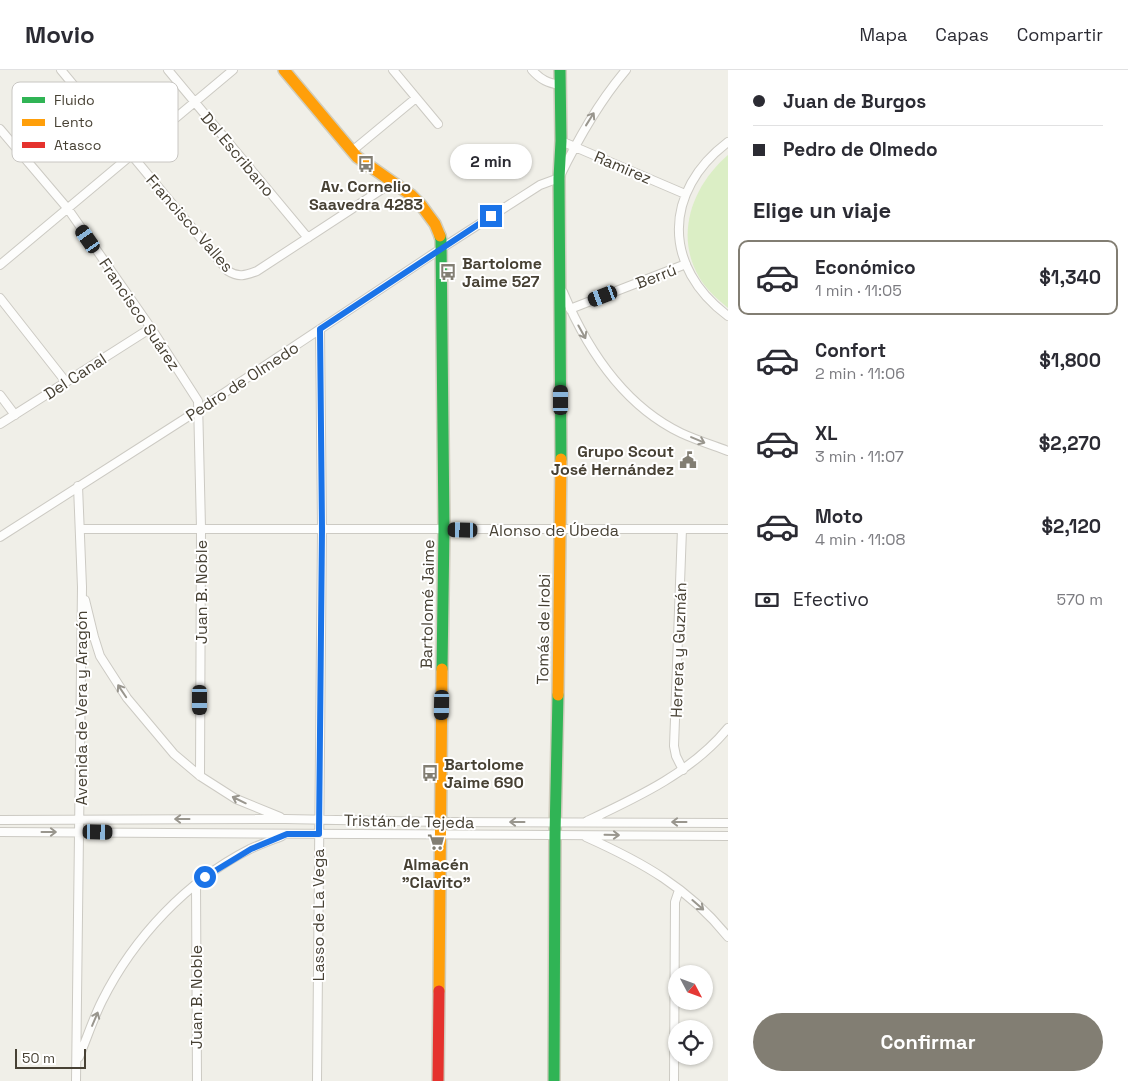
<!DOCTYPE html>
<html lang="es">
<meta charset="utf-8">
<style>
body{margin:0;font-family:"Space Grotesk",sans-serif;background:#f7f7f7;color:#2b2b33;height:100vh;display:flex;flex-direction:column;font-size:19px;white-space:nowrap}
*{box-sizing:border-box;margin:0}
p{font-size:16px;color:#7c7c81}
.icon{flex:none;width:28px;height:28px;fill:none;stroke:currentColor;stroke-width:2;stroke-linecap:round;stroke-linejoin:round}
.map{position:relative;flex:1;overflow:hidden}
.sheet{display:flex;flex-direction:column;background:#fff;width:400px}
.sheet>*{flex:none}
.hud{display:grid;align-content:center;height:110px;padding:0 25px;background:#fff}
.needle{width:32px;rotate:131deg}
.fabs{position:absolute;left:668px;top:895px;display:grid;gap:10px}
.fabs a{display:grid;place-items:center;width:45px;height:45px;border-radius:50%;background:#fff;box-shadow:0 1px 4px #0004;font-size:25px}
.scale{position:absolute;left:15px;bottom:12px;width:71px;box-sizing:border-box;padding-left:5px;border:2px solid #474134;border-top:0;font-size:14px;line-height:18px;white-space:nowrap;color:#474134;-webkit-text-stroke:4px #fff;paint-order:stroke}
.end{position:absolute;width:22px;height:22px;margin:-11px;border:6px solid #1a73e8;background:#fff;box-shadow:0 0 0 2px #fff}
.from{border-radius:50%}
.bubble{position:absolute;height:35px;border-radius:18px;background:#fff;box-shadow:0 1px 4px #0004;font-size:16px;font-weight:700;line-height:35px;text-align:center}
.car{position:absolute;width:15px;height:30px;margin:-15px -8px;border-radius:6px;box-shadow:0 0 4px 1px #0007;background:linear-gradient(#222 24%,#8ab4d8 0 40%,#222 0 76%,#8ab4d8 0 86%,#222 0)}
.hud b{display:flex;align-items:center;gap:18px;height:48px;font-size:19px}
.hud b+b{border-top:1px solid #e1e1e2}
.hud i{width:12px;height:12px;background:#2b2b33}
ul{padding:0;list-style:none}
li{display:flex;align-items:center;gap:15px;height:75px;margin:0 10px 8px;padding:0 15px;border:2px solid transparent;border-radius:10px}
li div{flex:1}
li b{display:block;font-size:19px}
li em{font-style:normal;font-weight:700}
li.current{border-color:#827e73}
li>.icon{width:45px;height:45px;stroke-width:1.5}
h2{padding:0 25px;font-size:22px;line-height:60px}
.pay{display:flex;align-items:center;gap:12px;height:55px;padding:0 25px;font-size:19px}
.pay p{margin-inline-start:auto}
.button{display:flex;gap:10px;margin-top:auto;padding:10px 25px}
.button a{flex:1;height:58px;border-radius:30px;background:#827e73;color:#fff;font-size:20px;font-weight:700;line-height:58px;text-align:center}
header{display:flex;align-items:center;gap:30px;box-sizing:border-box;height:70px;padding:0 25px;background:#fff;border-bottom:1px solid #e1e1e2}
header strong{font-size:24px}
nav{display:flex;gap:28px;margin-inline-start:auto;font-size:18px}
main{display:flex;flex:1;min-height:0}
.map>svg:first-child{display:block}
.green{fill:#dbeec5}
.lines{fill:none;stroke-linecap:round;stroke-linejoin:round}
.street-casing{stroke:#cccac3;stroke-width:10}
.fast-casing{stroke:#d0cdbe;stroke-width:14}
.slow-casing{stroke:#d0cdbe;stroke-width:14}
.jam-casing{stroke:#d0cdbe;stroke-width:14}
.street{stroke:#fdfdfc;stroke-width:8}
.fast{stroke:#30b455;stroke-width:11}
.slow{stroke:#ff9f0a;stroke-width:11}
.jam{stroke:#e5322d;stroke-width:11}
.oneway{stroke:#99968e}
.route{stroke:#1a73e8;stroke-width:6}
.labels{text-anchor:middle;stroke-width:4;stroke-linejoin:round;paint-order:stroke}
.street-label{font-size:16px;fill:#474134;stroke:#fff}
.poi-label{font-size:16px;font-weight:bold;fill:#474134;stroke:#fff}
.key{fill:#fff;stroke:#c8c6c2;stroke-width:1}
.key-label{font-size:14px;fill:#474134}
</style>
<header>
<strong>Movio</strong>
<nav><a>Mapa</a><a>Capas</a><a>Compartir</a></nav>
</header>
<main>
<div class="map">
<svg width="728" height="1011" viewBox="0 0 728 1011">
<rect width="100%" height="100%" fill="#f0efe8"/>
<!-- green -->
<path class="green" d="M 728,85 L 728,238 C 717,229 706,219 699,207 C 674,164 693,115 728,85 Z"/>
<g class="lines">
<!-- street casing -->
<g class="street-casing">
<path id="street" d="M 61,0 L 228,201 C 239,208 246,205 257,201 L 393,112
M 168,0 L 308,168
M 393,0 L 438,54
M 532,0 C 541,10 548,13 560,15
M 0,59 L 68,139 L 151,258 L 198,331 L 201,458 L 200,706
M 561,71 L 685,124
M 728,72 C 663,121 662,197 728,246
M 352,81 L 416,28
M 0,195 L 233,0
M 563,222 C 587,279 623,335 681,363 C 696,370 712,375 728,381
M 0,228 L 66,312
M 570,239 L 686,194
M 0,325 L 15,345
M 0,354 L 151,258
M 80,459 L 728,459
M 682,459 L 674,676 L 676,686 L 683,700
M 0,467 L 200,339 L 442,178 L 540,115 L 559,108 C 578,69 598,33 626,0
M 85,530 L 94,567 L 100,586 L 127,628 L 174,684 L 200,706 L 236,729 L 280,747
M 0,750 L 285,749 L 440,752 L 728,753
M 587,751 C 638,727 692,702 728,658
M 0,762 L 728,766
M 586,767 C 642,792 689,818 728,867
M 196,814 L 197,1011
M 79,987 C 87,968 93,949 102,931 C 134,867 187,811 250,779 C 261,774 272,770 282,766
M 76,1011 L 82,517 L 78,416
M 317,1011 L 322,459 L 320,259
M 674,1011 L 675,832 L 679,820"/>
</g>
<!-- fast casing -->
<g class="fast-casing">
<path id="fast" d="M 560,0 L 561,71 L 559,108 L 561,389
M 440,166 L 441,170 L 444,459 L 442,599
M 554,1011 L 555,765 L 558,625"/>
</g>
<!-- slow casing -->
<g class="slow-casing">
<path id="slow" d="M 284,0 L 357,87 L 411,125 L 421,135 L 435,154 L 440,166
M 558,625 L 561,389
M 439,921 L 442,599"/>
</g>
<!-- jam casing -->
<g class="jam-casing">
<path id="jam" d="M 438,1011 L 439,921"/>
</g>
<!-- street -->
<use href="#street" class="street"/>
<!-- fast -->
<use href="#fast" class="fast"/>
<!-- slow -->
<use href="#slow" class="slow"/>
<!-- jam -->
<use href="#jam" class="jam"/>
</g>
<!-- one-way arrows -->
<defs><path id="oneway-shaft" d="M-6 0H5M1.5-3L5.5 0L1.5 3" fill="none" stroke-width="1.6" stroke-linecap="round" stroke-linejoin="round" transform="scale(1.25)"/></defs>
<g class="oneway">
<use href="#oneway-shaft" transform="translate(590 49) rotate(-58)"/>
<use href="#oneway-shaft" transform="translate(582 262) rotate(61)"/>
<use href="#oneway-shaft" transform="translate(698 370) rotate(23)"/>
<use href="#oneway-shaft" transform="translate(122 621) rotate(-124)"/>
<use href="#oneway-shaft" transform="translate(239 730) rotate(-154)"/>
<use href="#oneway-shaft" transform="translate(182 749) rotate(180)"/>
<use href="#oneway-shaft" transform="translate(517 752) rotate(-180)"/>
<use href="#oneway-shaft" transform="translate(679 752) rotate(-180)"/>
<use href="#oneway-shaft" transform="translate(49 762)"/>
<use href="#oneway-shaft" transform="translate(612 765) rotate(1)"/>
<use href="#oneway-shaft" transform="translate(698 835) rotate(41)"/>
<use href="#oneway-shaft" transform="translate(95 949) rotate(-67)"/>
</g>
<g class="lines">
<!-- route -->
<path class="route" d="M 205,807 L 251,779 L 287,764 L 319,764 L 322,459 L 320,259 L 491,146"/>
</g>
<!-- icons -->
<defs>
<g id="bus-bare" transform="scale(1.35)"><path d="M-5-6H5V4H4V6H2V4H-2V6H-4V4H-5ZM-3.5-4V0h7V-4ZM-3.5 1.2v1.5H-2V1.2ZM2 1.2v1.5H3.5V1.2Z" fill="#827e73" stroke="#fff" stroke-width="2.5" paint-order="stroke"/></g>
<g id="civic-bare" transform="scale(1.35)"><path d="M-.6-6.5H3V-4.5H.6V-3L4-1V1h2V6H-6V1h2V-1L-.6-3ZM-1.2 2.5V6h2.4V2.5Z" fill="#827e73" stroke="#fff" stroke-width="2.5" paint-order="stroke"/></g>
<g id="supermarket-bare" transform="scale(1.35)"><path d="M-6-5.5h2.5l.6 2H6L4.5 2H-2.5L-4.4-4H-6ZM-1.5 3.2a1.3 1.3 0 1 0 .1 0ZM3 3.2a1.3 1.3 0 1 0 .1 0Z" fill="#827e73" stroke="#fff" stroke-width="2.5" paint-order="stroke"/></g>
</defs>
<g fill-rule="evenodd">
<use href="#bus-bare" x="366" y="94"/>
<use href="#bus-bare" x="448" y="202"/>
<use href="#civic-bare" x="688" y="390"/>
<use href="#bus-bare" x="430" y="703"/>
<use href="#supermarket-bare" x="436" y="772"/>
</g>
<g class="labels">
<!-- street labels -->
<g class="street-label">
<text transform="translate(238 84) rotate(50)" y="6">Del Escribano</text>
<text transform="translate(623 97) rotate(23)" y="6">Ramirez</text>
<text transform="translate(190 153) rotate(49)" y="6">Francisco Valles</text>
<text transform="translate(656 206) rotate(-21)" y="6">Berrú</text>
<text transform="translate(140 244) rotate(56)" y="6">Francisco Suárez</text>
<text transform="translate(75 306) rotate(-33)" y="6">Del Canal</text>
<text transform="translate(242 311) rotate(-33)" y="6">Pedro de Olmedo</text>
<text x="554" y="466">Alonso de Úbeda</text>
<text transform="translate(201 522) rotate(-90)" y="6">Juan B. Noble</text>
<text transform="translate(427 534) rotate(-89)" y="6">Bartolomé Jaime</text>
<text transform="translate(543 559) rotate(-89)" y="6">Tomás de Irobi</text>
<text transform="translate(678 580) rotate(-88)" y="6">Herrera y Guzmán</text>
<text transform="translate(81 638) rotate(-90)" y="6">Avenida de Vera y Aragón</text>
<text transform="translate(409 751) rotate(1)" y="6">Tristán de Tejeda</text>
<text transform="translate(318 845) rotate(-90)" y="6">Lasso de La Vega</text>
<text transform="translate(196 927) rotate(-90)" y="6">Juan B. Noble</text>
</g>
<!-- poi labels -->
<g class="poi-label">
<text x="366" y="122">Av. Cornelio<tspan x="366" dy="18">Saavedra 4283</tspan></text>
<text x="462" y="199" text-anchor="start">Bartolome<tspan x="462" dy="18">Jaime 527</tspan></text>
<text x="674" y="387" text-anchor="end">Grupo Scout<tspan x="674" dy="18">José Hernández</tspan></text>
<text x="444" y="700" text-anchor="start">Bartolome<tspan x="444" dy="18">Jaime 690</tspan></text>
<text x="436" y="800">Almacén<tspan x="436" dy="18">"Clavito"</tspan></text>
</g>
</g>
<!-- legend -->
<rect x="12" y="12" width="166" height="80" rx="8" class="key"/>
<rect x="22" y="27" width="23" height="6" fill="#30b455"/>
<rect x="22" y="49" width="23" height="7" fill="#ff9f0a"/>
<rect x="22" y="72" width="23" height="6" fill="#e5322d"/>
<g class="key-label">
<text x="54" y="35">Fluido</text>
<text x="54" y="57">Lento</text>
<text x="54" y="80">Atasco</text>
</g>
</svg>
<div class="fabs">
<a><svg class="needle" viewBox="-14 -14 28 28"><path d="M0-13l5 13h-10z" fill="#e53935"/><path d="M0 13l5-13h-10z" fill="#7c7c81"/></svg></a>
<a><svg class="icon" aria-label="locate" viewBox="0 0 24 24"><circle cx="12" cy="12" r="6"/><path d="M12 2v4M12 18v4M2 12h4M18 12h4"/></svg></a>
</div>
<div class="scale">50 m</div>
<i class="end from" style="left:205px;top:807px"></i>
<i class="end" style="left:491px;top:146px"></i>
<div class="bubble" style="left:450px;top:74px;width:82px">2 min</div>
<i class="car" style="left:88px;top:169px;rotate:325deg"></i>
<i class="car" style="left:603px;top:226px;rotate:249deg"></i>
<i class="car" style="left:561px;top:330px;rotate:0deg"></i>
<i class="car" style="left:463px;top:460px;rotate:271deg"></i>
<i class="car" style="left:200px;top:630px;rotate:180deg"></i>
<i class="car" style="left:442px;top:635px;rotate:181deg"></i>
<i class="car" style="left:98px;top:762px;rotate:91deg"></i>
</div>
<section class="sheet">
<div class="hud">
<b><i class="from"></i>Juan de Burgos</b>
<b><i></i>Pedro de Olmedo</b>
</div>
<h2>Elige un viaje</h2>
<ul>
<li class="current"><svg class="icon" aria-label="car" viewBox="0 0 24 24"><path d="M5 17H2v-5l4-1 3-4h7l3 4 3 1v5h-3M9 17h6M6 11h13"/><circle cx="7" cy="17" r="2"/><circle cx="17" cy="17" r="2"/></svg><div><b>Económico</b><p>1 min · 11:05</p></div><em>$1,340</em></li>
<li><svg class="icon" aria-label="car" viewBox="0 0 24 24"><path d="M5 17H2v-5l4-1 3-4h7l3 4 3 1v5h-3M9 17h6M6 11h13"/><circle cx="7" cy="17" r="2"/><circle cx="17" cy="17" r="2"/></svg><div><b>Confort</b><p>2 min · 11:06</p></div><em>$1,800</em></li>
<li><svg class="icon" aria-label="car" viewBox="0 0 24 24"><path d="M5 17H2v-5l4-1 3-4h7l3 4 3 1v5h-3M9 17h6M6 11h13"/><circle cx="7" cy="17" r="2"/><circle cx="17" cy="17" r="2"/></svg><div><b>XL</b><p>3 min · 11:07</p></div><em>$2,270</em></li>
<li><svg class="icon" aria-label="car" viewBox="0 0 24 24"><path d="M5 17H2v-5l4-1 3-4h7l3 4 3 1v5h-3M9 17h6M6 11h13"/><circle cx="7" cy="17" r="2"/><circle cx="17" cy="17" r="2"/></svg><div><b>Moto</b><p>4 min · 11:08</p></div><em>$2,120</em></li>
</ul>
<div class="pay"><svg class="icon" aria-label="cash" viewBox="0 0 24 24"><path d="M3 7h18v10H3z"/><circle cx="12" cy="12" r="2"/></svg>Efectivo<p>570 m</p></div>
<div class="button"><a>Confirmar</a></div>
</section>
</main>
